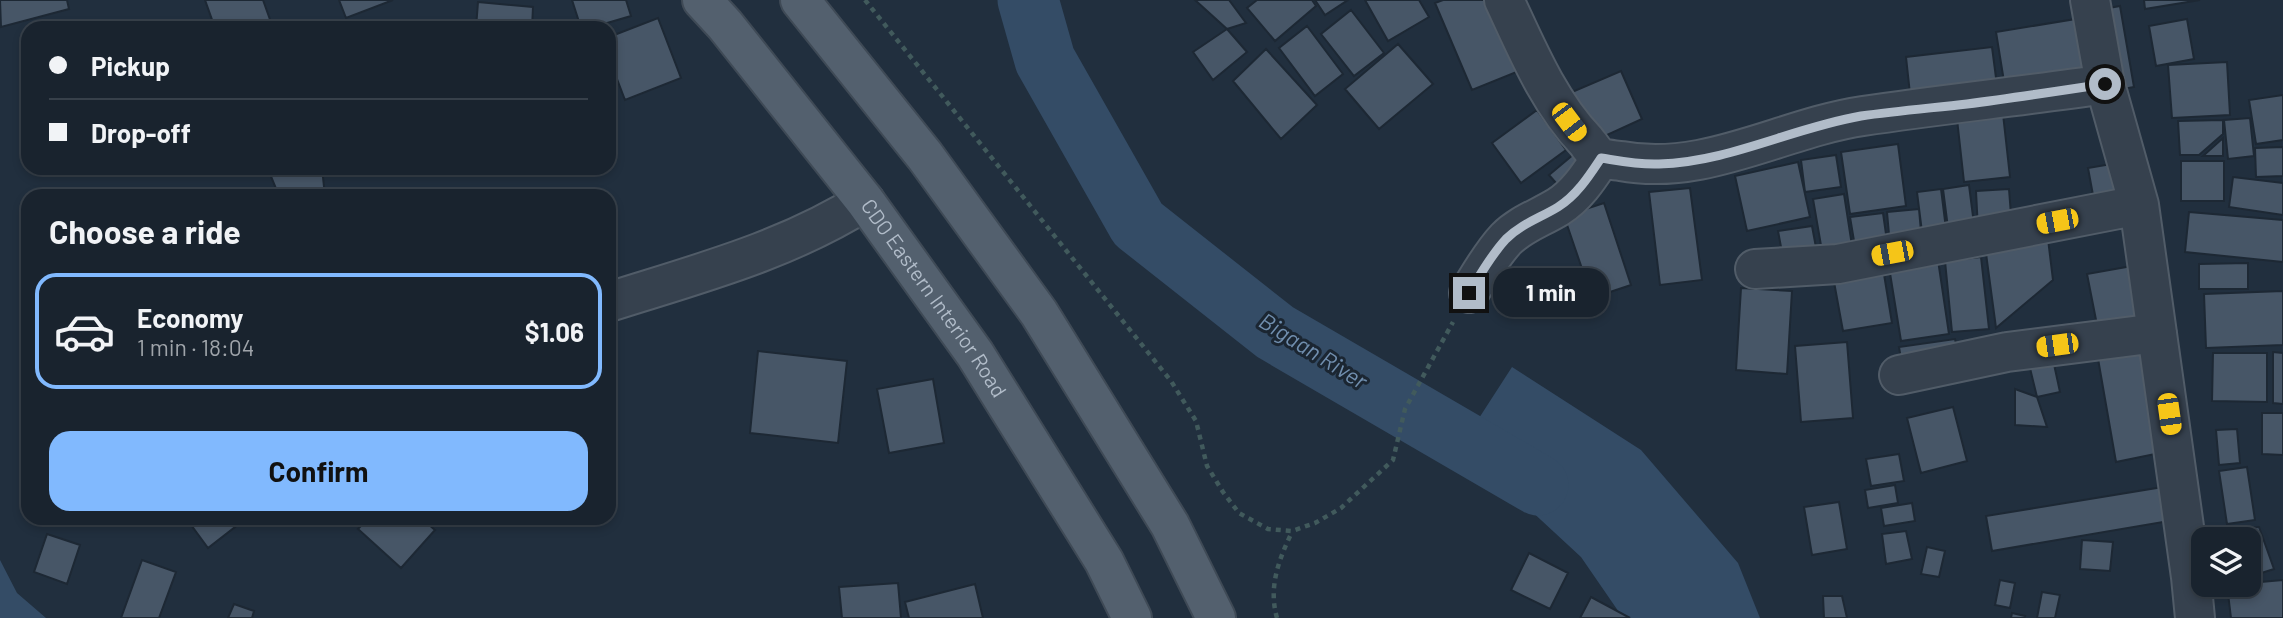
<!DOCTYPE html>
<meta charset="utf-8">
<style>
body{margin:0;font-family:Barlow,sans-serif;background:#262f3a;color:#f1f3f6;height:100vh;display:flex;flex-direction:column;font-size:26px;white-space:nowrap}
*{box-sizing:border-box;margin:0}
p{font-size:23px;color:#9fa4aa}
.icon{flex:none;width:38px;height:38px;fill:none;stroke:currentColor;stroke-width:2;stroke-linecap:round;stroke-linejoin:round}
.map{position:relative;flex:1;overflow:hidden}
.panel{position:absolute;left:21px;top:189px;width:595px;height:336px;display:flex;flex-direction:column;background:#19232e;border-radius:21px;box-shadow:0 4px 10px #0003,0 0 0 2px #37404a}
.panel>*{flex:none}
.guide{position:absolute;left:21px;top:21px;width:595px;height:154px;border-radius:21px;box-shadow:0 4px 10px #0003,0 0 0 2px #37404a;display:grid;align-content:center;height:154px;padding:0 28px;background:#19232e}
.buttons{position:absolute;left:2191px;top:527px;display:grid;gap:14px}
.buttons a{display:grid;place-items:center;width:70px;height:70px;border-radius:14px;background:#19232e;box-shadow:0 4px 10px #0003,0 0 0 2px #37404a;font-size:35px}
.end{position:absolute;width:32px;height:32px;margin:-16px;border:9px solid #b1bcc9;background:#111;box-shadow:0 0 0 4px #111}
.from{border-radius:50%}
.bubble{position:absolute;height:49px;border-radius:21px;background:#19232e;box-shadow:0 4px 10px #0003,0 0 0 2px #37404a;font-size:23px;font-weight:700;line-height:49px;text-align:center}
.car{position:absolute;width:21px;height:42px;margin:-21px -10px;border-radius:9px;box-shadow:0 0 5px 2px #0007;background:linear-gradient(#f5c518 24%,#345 0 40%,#f5c518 0 76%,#345 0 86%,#f5c518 0)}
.guide b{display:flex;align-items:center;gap:24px;height:66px;font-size:26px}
.guide b+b{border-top:2px solid #37404a}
.guide i{width:18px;height:18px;background:#f1f3f6}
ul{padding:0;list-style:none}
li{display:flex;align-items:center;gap:21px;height:116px;margin:0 14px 10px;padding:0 14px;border:4px solid #37404a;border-radius:21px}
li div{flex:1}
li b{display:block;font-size:26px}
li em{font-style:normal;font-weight:700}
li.on{border-color:#81b9fe}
li>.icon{width:63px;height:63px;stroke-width:1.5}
h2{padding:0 28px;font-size:32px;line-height:84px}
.action{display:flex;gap:14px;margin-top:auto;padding:14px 28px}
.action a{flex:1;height:80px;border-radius:21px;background:#81b9fe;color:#111;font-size:28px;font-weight:700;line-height:80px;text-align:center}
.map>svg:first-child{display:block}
.water{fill:#344c66}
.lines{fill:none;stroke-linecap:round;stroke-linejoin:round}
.river{stroke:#344c66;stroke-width:61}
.building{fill:#475667;stroke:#1d2834;stroke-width:2}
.minor-casing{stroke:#515c68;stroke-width:42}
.major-casing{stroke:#3f4a56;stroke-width:42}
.path{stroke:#415a5c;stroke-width:4.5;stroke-dasharray:5 5;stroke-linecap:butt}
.minor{stroke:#36414e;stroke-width:38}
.major{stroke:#53606e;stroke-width:38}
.route{stroke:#b1bcc9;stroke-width:9}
.labels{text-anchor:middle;stroke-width:6;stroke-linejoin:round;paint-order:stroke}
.street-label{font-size:21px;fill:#b1bcc9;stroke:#1b2632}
.water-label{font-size:23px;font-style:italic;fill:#708eae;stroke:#1b2632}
</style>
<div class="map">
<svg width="2283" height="618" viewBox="0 0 2283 618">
<rect width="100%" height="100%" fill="#212f3e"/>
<!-- water -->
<path class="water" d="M 1512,367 L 1641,450 L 1738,563 L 1760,618 L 1623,618 L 1581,557 L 1461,446 Z
M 0,560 L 17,593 L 46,618 L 0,618 Z"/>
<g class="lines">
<!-- river -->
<path class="river" d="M 1028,0 L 1045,60 L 1138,224 L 1275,332 L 1538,485"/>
</g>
<!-- building -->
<path class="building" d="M 0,0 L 67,0 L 69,9 L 1,27 Z
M 205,0 L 263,0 L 273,28 L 215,28 Z
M 339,0 L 393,0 L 346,18 Z
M 572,0 L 626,0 L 631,16 L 590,28 L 581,28 Z
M 1195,0 L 1229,0 L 1246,23 L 1227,29 Z
M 1257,0 L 1312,0 L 1316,6 L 1275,41 L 1247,8 Z
M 1315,0 L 1348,0 L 1325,15 Z
M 1365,0 L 1419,0 L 1429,17 L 1388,41 Z
M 1443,0 L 1495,0 L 1524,69 L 1472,90 L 1435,3 Z
M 2144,0 L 2200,0 L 2145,9 Z
M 478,2 L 533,7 L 532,28 L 476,28 Z
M 2120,6 L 2134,87 L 2112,91 L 2098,10 Z
M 1351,10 L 1384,53 L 1354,76 L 1321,34 Z
M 2088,17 L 2098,79 L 2006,94 L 1996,32 Z
M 658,18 L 681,78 L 625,100 L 609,58 L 609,37 Z
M 2187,19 L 2194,59 L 2156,66 L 2149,26 Z
M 1307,26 L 1343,74 L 1315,96 L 1279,48 Z
M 1227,29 L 1247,52 L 1213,80 L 1193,52 Z
M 1398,44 L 1433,84 L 1379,129 L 1345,89 Z
M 1992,47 L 1998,93 L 1911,103 L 1906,57 Z
M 1266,49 L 1317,105 L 1281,139 L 1233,81 Z
M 2227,62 L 2230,115 L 2172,118 L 2168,65 Z
M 1621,71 L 1642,119 L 1594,141 L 1572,92 Z
M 2283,95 L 2283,140 L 2256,144 L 2249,100 Z
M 2002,105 L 2010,177 L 1964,182 L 1956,110 Z
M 1537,110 L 1566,150 L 1521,183 L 1492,143 Z
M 2250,118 L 2254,156 L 2228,159 L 2224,120 Z
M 2223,120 L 2223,134 L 2199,155 L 2180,155 L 2178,121 Z
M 2223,138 L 2223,156 L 2203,156 Z
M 1898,144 L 1906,206 L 1850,214 L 1841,152 Z
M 2283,147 L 2283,176 L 2256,177 L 2255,148 Z
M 1574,154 L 1588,170 L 1563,191 L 1549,175 Z
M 1836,155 L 1841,187 L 1805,192 L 1801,160 Z
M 2181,161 L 2224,161 L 2224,201 L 2181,201 Z
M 1798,162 L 1810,217 L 1747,231 L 1735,176 Z
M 2123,162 L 2130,199 L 2095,206 L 2088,168 Z
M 283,168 L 322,168 L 325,196 L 279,196 L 270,174 Z
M 2233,177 L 2283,183 L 2283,215 L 2229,207 Z
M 1969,185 L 1975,232 L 1949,236 L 1943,189 Z
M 1690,188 L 1702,280 L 1660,285 L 1649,192 Z
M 1941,189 L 1947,237 L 1923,240 L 1917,192 Z
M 2009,189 L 2012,228 L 1978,230 L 1976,191 Z
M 148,191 L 149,196 L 124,196 Z
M 1844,194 L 1853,252 L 1823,257 L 1813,199 Z
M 1604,203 L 1631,285 L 1592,298 L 1564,216 Z
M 1919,209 L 1922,243 L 1890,246 L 1887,212 Z
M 2189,212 L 2283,220 L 2283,262 L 2185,252 Z
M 1883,213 L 1888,248 L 1856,253 L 1850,217 Z
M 1812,226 L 1818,258 L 1784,263 L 1778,231 Z
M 2048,239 L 2053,280 L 1996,328 L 1985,246 Z
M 1981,257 L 1989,329 L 1952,332 L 1945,261 Z
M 1938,260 L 1949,334 L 1901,341 L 1889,267 Z
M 1882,262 L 1892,323 L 1843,331 L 1832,271 Z
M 2248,263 L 2248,289 L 2199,289 L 2199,264 Z
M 2132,266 L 2142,317 L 2097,325 L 2087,274 Z
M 1741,288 L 1792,291 L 1787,374 L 1736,370 Z
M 2283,291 L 2283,345 L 2206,348 L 2204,294 Z
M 1955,339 L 1959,357 L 1902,365 L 1899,347 Z
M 1847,342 L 1853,418 L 1801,422 L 1795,346 Z
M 2144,344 L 2160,453 L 2116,462 L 2097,353 Z
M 758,351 L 847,361 L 838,443 L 750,433 Z
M 2273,352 L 2283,353 L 2283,404 L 2273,403 Z
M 2213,353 L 2267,353 L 2267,402 L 2212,401 Z
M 2052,355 L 2060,392 L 2037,397 L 2028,360 Z
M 933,379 L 944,443 L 889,453 L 877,389 Z
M 2015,389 L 2037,397 L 2047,427 L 2015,425 Z
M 1953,407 L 1967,461 L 1921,473 L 1907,418 Z
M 2262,413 L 2283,413 L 2283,455 L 2262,454 Z
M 2237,429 L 2240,463 L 2219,465 L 2216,430 Z
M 1899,454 L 1904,481 L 1871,486 L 1866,459 Z
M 2247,467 L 2255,520 L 2227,524 L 2219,471 Z
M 1895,485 L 1898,503 L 1868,508 L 1865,490 Z
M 2169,486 L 2175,520 L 1992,551 L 1986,516 Z
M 1839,502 L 1847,549 L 1812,555 L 1804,507 Z
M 1912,503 L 1915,521 L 1884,526 L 1881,508 Z
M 186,518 L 228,518 L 235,527 L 208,548 Z
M 368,518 L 421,518 L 435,530 L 401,568 L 358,529 Z
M 2259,527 L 2274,569 L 2249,577 L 2249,539 L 2226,539 L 2225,529 Z
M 1906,531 L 1912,559 L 1886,564 L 1882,534 Z
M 47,534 L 80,545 L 67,584 L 34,572 Z
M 2082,540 L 2113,542 L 2110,571 L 2080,569 Z
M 1927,547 L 1945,551 L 1939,577 L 1921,574 Z
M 1529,553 L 1568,573 L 1550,609 L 1511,590 Z
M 142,560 L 176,572 L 159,618 L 121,618 Z
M 2000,580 L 2015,583 L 2010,608 L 1995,605 Z
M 2283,580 L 2283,618 L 2231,618 L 2227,585 Z
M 898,583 L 901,618 L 842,618 L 839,587 Z
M 975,584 L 983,618 L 909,618 L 905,602 Z
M 2204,584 L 2223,584 L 2223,592 L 2204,592 Z
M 2042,592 L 2060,595 L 2055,618 L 2037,618 Z
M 1823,596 L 1842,596 L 1847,618 L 1824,618 Z
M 1591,597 L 1630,618 L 1580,618 Z
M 234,604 L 254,611 L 252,618 L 228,618 Z
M 2012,613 L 2025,616 L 2024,618 L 2011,618 Z"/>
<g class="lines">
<!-- minor casing -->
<g class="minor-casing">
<path id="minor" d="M 1504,0 C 1527,49 1548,101 1586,141 C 1590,146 1595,154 1600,157 C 1605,160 1615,160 1621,161 C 1705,177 1782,128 1863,116 C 1943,104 2024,96 2105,84
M 2090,0 L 2105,84 L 2139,205 L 2191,577 L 2195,618
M 1755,269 L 1838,264 L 2139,205
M 1469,293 C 1480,275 1491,255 1506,239 C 1521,224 1540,218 1558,207 C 1577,195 1589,176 1601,158
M 609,302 C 697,274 786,251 865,201
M 1899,375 L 2007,352 L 2157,333"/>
</g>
<!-- major casing -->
<g class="major-casing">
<g id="major">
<path id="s1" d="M 702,0 L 725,25 L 865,201 L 975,354 L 1104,561 L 1132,618"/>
<path d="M 800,0 L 925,156 L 1039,313 L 1170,525 L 1216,618"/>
</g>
</g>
<!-- path -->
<path class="path" d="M 865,0 L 1171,381 L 1196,421 L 1207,466 L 1223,492 L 1239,513 L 1268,529 L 1292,531 L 1315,523 L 1341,508 L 1393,460 L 1405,409 L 1453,322
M 1277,618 C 1268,587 1279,559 1292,532"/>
<!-- minor -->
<use href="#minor" class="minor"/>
<!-- major -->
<use href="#major" class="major"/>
</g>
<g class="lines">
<!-- route -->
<path class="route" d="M 1469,293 C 1480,275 1491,255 1506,239 C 1521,224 1540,218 1558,207 C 1577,195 1589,176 1601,158 C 1620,161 1639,165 1659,164 C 1729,162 1792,128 1861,116 C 1896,111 1932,108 1967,104 C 2013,98 2059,91 2105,84"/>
</g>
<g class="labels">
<!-- street labels -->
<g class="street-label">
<text dy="7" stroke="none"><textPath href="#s1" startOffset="378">CDO Eastern Interior Road</textPath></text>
</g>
<!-- water labels -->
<g class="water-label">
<text transform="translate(1313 351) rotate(32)" y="8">Bigaan River</text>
</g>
</g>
</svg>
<div class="buttons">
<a><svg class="icon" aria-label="layers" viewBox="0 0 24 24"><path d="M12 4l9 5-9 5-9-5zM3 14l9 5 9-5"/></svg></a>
</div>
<i class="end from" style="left:2105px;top:84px"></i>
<i class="end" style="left:1469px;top:293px"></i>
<div class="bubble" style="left:1493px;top:268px;width:116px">1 min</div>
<i class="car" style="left:1569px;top:122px;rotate:143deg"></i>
<i class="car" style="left:2057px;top:221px;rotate:259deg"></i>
<i class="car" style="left:1892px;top:253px;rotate:259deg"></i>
<i class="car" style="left:2057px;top:345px;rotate:262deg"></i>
<i class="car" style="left:2169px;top:414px;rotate:172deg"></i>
<div class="guide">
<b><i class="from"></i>Pickup</b>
<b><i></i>Drop-off</b>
</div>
<section class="panel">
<h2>Choose a ride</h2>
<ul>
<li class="on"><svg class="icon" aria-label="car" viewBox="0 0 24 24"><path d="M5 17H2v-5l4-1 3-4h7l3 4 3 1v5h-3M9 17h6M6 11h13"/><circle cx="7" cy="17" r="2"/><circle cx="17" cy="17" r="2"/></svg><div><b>Economy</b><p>1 min · 18:04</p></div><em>$1.06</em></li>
</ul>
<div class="action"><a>Confirm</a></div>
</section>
</div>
